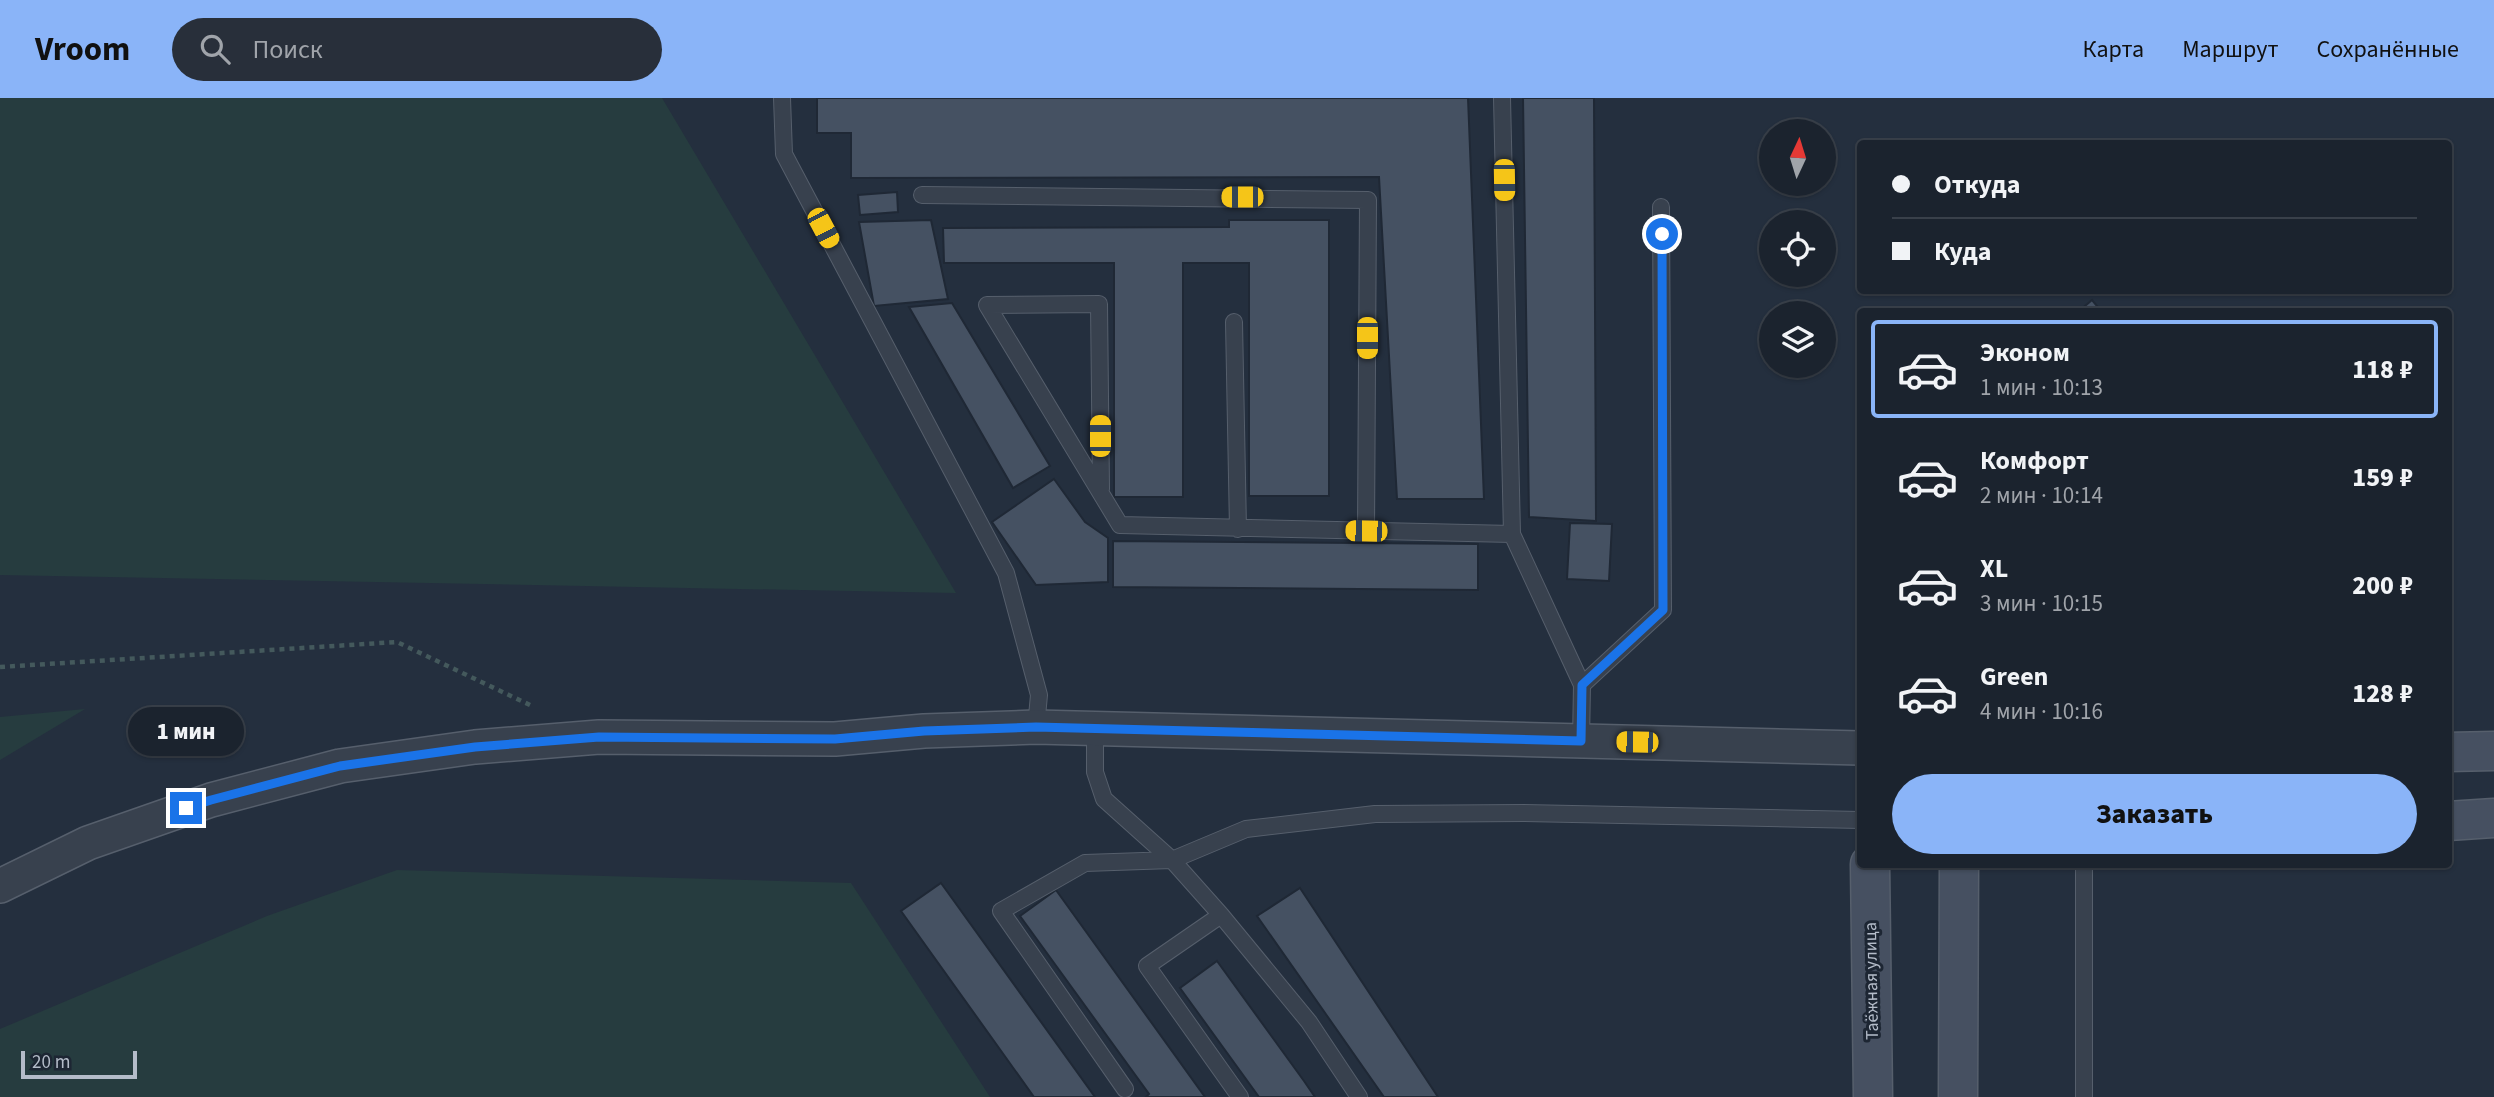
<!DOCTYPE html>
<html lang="ru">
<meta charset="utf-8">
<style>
body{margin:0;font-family:"Source Sans 3",sans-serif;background:#282f3a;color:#f1f3f6;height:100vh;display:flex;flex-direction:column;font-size:26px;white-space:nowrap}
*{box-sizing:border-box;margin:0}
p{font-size:23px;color:#a0a4aa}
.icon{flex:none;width:38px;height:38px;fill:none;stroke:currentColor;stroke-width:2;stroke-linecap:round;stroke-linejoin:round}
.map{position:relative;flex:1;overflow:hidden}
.sheet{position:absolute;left:1857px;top:210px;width:595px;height:560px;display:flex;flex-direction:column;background:#1b232e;border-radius:7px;box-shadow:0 2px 5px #0004,0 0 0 2px #39404a}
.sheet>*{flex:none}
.banner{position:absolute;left:1857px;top:42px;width:595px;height:154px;border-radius:7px;box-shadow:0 2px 5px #0004,0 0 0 2px #39404a;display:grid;align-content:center;height:154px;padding:0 35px;background:#1b232e}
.needle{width:46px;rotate:4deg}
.tools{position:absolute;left:1759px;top:21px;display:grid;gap:14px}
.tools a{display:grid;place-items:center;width:77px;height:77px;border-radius:50%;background:#1b232e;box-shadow:0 2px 5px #0004,0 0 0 2px #39404a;font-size:35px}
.scale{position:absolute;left:21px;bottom:18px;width:116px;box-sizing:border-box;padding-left:7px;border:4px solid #b4bcc9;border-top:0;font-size:19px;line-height:24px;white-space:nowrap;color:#b4bcc9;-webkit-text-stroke:5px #1d2633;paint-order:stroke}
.end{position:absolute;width:32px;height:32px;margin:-16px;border:9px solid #1a73e8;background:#fff;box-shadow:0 0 0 4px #fff}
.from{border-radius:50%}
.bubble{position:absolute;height:49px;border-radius:24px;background:#1b232e;box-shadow:0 2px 5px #0004,0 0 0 2px #39404a;font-size:23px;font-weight:800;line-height:49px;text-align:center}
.car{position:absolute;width:21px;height:42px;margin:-21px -10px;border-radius:9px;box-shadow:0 0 5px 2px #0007;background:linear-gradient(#f5c518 24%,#345 0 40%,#f5c518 0 76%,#345 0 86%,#f5c518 0)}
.banner b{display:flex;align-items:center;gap:24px;height:66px;font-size:26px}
.banner b+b{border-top:2px solid #39404a}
.banner i{width:18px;height:18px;background:#f1f3f6}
ul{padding:12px 0 0;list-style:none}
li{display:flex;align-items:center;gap:21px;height:98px;margin:0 14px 10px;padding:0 21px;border:4px solid transparent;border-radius:7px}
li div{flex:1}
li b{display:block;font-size:26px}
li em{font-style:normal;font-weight:800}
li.on{border-color:#8ab4f8}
li>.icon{width:63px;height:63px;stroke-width:1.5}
.action{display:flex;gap:14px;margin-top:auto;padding:14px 35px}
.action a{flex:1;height:80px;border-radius:42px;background:#8ab4f8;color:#111;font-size:28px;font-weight:800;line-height:80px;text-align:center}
header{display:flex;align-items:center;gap:42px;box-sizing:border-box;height:98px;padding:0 35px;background:#8ab4f8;color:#111}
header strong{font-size:33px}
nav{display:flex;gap:38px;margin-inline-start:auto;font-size:24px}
.search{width:490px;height:63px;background:#282f3a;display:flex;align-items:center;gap:18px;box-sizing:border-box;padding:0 24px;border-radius:38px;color:#a0a4aa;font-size:26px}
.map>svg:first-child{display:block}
.green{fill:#263c3f}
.building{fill:#455162;stroke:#1f2835;stroke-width:2}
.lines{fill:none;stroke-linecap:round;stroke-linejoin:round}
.lane-casing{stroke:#565f6c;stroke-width:18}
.street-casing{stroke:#565f6c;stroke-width:36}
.secondary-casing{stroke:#565f6c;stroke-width:41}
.path{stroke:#44595c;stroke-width:4.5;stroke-dasharray:5 5;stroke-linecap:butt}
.lane{stroke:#38414e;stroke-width:16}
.street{stroke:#38414e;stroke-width:33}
.secondary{stroke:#465061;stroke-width:38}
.route{stroke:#1a73e8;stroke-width:9}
.labels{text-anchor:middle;stroke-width:6;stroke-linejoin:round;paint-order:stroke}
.street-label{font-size:18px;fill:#b4bcc9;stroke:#1d2633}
</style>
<header>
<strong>Vroom</strong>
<div class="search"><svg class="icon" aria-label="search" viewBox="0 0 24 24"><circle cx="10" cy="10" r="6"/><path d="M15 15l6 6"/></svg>Поиск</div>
<nav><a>Карта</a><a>Маршрут</a><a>Сохранённые</a></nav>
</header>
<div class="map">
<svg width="2494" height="999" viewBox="0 0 2494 999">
<rect width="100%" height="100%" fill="#242f3e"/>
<!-- green -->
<path class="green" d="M 0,0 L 662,0 L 956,495 L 0,477 Z
M 85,611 L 0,662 L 0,619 Z
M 397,772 L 851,785 L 990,999 L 0,999 L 0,931 L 267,818 Z"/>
<!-- building -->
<path class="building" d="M 817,0 L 1468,0 L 1484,401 L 1397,401 L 1379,79 L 851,80 L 851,35 L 817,35 Z
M 1523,0 L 1594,0 L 1596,423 L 1529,419 Z
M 897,94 L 898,114 L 860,117 L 858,97 Z
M 931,122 L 948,201 L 874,208 L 859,124 Z
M 1229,122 L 1329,122 L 1329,398 L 1249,398 L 1249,165 L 1183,165 L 1183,399 L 1114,399 L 1114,165 L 944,165 L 943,130 L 1229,129 Z
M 2092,202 L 2102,214 L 2078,214 Z
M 952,205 L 1050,368 L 1013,390 L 909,209 Z
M 1054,381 L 1085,424 L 1108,440 L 1108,484 L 1036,487 L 992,424 Z
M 1570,425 L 1612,426 L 1609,483 L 1567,481 Z
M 1113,443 L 1478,446 L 1478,492 L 1113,489 Z
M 941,785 L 1095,999 L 1034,999 L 901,813 Z
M 1300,790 L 1438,999 L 1384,999 L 1257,818 Z
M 1056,792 L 1205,999 L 1146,999 L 1149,996 L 1020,818 Z
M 1217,863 L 1304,983 L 1315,999 L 1259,999 L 1180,890 Z"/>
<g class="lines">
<!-- lane casing -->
<g class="lane-casing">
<path id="lane" d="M 782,0 L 784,56 L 1006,475 L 1039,597 L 1036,629
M 1502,0 L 1512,436 L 1582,587 L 1581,643
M 922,97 L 1368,102 L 1366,433
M 1234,224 L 1238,431
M 1101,391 L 1099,206 L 987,207 L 1120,427 L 1512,436
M 1582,587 L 1663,512 L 1661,109
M 1095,630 L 1095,674 L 1104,701 L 1172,762 L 1221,817 L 1309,924 L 1359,999
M 2084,766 L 2084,999
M 1221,817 L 1147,868 L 1240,999
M 1125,991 L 1001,813 L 1085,765 L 1172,762 L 1246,731 L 1375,716 L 1524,715 L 1860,722"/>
</g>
<!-- street casing -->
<g class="street-casing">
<path id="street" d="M 0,788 L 88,745 L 211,702 L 340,668 L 475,649 L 599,639 L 835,641 L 924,633 L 1036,629 L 1860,650"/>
</g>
<!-- secondary casing -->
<g class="secondary-casing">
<path id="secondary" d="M 2448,654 L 2494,653
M 2448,723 L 2494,720
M 1870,766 L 1873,999
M 1958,999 L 1959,766"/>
</g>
<!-- path -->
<path class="path" d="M 0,569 L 397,544 L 530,607"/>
<!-- lane -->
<use href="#lane" class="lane"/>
<!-- street -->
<use href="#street" class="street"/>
<!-- secondary -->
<use href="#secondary" class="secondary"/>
</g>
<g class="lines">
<!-- route -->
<path class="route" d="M 186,710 L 211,702 L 340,668 L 475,649 L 599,639 L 835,641 L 924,633 L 1036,629 L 1581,643 L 1582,587 L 1663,512 L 1662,136"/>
</g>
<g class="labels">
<!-- street labels -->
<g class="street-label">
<text transform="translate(1871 883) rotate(-91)" y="6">Таёжная улица</text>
</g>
</g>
</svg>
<div class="tools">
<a><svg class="needle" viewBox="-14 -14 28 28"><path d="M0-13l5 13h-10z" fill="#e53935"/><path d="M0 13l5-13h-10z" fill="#a0a4aa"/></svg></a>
<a><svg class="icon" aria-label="locate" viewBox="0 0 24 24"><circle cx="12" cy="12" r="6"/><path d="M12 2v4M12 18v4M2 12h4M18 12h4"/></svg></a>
<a><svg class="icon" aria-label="layers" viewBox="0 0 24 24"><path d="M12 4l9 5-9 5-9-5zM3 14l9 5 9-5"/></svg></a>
</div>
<div class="scale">20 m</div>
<i class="end from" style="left:1662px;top:136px"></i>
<i class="end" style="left:186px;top:710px"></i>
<div class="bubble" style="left:128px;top:609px;width:116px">1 мин</div>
<i class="car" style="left:1504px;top:82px;rotate:179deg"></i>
<i class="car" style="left:1242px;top:99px;rotate:270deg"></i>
<i class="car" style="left:823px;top:130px;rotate:152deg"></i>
<i class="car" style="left:1367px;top:240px;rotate:180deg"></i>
<i class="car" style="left:1100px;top:338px;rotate:0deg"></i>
<i class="car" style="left:1366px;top:433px;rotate:271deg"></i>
<i class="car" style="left:1637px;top:644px;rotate:271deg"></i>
<div class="banner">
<b><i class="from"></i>Откуда</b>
<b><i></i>Куда</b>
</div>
<section class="sheet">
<ul>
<li class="on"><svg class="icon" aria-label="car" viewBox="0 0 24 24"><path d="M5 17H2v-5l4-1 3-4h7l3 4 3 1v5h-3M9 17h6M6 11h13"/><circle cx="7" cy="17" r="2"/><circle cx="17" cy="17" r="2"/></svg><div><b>Эконом</b><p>1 мин · 10:13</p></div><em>118 ₽</em></li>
<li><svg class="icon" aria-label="car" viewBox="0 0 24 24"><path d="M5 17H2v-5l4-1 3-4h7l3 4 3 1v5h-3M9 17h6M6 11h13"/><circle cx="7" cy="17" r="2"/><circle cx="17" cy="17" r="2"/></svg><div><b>Комфорт</b><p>2 мин · 10:14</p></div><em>159 ₽</em></li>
<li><svg class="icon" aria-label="car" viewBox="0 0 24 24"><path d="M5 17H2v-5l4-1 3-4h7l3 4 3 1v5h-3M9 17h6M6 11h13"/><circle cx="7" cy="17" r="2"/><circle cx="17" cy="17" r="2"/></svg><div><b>XL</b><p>3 мин · 10:15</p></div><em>200 ₽</em></li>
<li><svg class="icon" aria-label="car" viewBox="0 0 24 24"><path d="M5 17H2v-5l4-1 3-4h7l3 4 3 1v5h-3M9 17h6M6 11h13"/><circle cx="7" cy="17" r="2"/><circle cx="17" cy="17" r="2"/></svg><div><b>Green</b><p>4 мин · 10:16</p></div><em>128 ₽</em></li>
</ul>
<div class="action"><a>Заказать</a></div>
</section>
</div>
